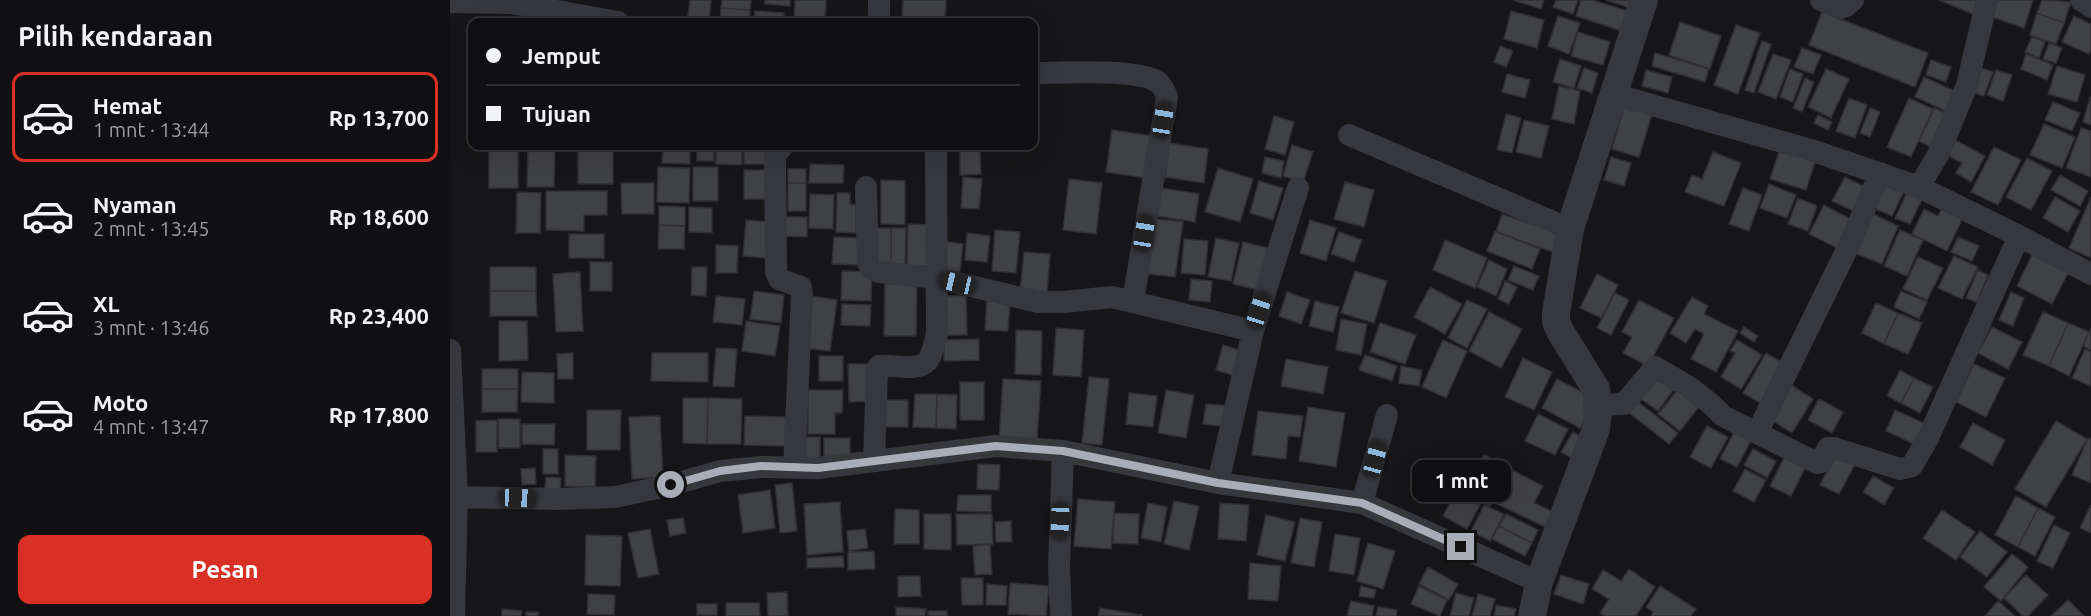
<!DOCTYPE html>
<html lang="id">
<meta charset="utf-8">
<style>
body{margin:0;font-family:Ubuntu,sans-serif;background:#1e1e20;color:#f1f3f6;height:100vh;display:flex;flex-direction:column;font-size:22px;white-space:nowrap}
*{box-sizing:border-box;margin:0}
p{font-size:20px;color:#9c9d9f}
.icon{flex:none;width:33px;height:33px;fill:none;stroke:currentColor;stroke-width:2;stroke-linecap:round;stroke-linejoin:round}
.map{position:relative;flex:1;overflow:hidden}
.details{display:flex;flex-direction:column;background:#101012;width:450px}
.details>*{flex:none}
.banner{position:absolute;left:18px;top:18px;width:570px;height:132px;border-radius:12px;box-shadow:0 6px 24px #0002,0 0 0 2px #303032;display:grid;align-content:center;height:132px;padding:0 18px;background:#101012}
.end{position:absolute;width:27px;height:27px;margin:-14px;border:8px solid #a8adb8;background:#111;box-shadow:0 0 0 3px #111}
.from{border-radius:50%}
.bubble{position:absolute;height:42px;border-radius:12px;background:#101012;box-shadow:0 6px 24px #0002,0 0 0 2px #303032;font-size:20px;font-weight:600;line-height:42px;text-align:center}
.car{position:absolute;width:18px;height:36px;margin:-18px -9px;border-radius:8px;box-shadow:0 0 4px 2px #0007;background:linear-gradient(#222 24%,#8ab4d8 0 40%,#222 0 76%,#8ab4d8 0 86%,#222 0)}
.banner b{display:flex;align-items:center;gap:21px;height:57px;font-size:22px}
.banner b+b{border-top:2px solid #303032}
.banner i{width:15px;height:15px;background:#f1f3f6}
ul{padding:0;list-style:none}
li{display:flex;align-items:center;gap:18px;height:90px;margin:0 12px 9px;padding:0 6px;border:3px solid transparent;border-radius:12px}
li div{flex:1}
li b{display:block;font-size:22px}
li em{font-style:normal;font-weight:600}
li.on{border-color:#d93025}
li>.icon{width:54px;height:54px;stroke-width:1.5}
h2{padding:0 18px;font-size:27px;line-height:72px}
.button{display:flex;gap:12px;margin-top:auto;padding:12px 18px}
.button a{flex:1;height:69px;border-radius:12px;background:#d93025;color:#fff;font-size:24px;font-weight:600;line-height:69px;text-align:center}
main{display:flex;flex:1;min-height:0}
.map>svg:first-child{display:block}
.building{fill:#404145;stroke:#303034;stroke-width:1.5}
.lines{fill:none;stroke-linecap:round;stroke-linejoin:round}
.minor{stroke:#37383d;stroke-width:22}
.tertiary{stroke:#37383d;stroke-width:28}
.route{stroke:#a8adb8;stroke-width:8}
</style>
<main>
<section class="details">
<h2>Pilih kendaraan</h2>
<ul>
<li class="on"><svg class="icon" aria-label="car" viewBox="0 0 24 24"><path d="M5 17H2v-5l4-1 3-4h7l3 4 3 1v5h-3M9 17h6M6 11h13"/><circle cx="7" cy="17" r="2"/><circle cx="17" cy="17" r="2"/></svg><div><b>Hemat</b><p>1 mnt · 13:44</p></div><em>Rp 13,700</em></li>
<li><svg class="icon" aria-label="car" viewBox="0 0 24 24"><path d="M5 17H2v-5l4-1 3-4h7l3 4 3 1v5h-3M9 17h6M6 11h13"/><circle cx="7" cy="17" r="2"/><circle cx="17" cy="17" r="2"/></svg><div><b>Nyaman</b><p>2 mnt · 13:45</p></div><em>Rp 18,600</em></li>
<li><svg class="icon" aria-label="car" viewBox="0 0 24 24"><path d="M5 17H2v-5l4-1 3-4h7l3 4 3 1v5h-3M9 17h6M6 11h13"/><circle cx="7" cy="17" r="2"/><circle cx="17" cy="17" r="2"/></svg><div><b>XL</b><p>3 mnt · 13:46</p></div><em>Rp 23,400</em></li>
<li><svg class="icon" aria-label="car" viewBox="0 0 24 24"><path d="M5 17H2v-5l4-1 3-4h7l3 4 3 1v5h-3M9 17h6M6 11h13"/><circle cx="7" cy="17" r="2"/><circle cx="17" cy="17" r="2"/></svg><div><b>Moto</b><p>4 mnt · 13:47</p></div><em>Rp 17,800</em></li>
</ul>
<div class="button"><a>Pesan</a></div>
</section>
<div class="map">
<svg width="1641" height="616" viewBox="0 0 1641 616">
<rect width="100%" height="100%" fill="#161618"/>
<!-- building -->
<path class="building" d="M 240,0 L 261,0 L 259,22 L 237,22 Z
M 272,0 L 301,0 L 300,10 L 271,8 Z
M 315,0 L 340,0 L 340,6 L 315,4 Z
M 345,0 L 376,0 L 375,22 L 344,22 Z
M 453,0 L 496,0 L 495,21 L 452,19 Z
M 1063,0 L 1094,0 L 1091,9 Z
M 1106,0 L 1128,0 L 1123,14 L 1103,7 Z
M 1131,0 L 1142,0 L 1184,13 L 1178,33 L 1126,16 Z
M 1156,0 L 1190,0 L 1186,10 Z
M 1489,0 L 1529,0 L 1523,14 Z
M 1547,0 L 1583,0 L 1574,28 L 1542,17 Z
M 1592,0 L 1621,2 L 1614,23 L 1587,13 Z
M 271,8 L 300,10 L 299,22 L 270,22 Z
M 305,11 L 334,13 L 333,22 L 304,22 Z
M 1061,11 L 1094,20 L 1087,48 L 1054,39 Z
M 1372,12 L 1478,53 L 1465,87 L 1359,45 Z
M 1587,13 L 1614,23 L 1606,44 L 1580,35 Z
M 1108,16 L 1130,23 L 1119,54 L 1098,46 Z
M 1624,16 L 1641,24 L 1641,49 L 1639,54 L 1612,42 Z
M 500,18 L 519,20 L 519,22 L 499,22 Z
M 452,19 L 495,21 L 495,22 L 452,22 Z
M 1230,22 L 1271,36 L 1260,69 L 1219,55 Z
M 1286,25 L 1310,33 L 1288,94 L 1264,85 Z
M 20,28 L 22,28 L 22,63 L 19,63 Z
M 1128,32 L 1160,42 L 1153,65 L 1121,56 Z
M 1582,37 L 1595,42 L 1589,58 L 1575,52 Z
M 1312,41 L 1321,44 L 1304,93 L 1295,90 Z
M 1599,43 L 1612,48 L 1606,63 L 1593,59 Z
M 1050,46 L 1063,51 L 1056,67 L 1044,62 Z
M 1352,48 L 1371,55 L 1363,74 L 1344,67 Z
M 1205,53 L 1259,69 L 1255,82 L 1202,66 Z
M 1323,54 L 1341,60 L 1326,99 L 1308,92 Z
M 1576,54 L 1603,65 L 1597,80 L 1571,69 Z
M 1110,59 L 1131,66 L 1124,88 L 1103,82 Z
M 1481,60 L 1501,67 L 1496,82 L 1476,75 Z
M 19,63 L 22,63 L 22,90 L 18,90 Z
M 1607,66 L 1635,75 L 1627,102 L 1598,94 Z
M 1528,67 L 1543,72 L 1534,96 L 1519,91 Z
M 1134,68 L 1148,73 L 1142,93 L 1127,88 Z
M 1340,69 L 1353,74 L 1343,102 L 1330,97 Z
M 1376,69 L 1399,79 L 1381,118 L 1358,107 Z
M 1196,70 L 1222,77 L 1218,93 L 1192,86 Z
M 1546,70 L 1562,75 L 1553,101 L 1537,95 Z
M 1057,74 L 1080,80 L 1075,98 L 1052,92 Z
M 1474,77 L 1507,92 L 1498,112 L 1465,97 Z
M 1355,78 L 1364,82 L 1352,112 L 1343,108 Z
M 1109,86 L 1130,91 L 1124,124 L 1102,119 Z
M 1640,97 L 1641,98 L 1641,125 L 1633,122 Z
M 1399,98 L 1417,105 L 1405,138 L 1386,131 Z
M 1459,98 L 1483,109 L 1461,157 L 1437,147 Z
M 1603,102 L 1630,113 L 1622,131 L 1595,120 Z
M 1174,106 L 1202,114 L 1189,157 L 1162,149 Z
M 1420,108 L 1430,112 L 1420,137 L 1410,133 Z
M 1484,108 L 1495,113 L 1480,147 L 1469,141 Z
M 1056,114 L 1071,118 L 1062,153 L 1047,150 Z
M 1368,115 L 1382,122 L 1378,130 L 1364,123 Z
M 824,116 L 844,122 L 835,155 L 815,149 Z
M 1074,120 L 1099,126 L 1091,158 L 1066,152 Z
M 1594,124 L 1625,137 L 1612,168 L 1580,155 Z
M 1631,128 L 1641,131 L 1641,177 L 1616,168 Z
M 662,130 L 702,136 L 696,178 L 656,172 Z
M 1503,139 L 1535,156 L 1521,182 L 1506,173 L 1512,163 L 1495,154 Z
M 719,143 L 758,149 L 754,183 L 715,177 Z
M 842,145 L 863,152 L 853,182 L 833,176 Z
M 1331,145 L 1367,156 L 1356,190 L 1320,179 Z
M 39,146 L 68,146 L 68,188 L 39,188 Z
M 78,146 L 105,146 L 104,187 L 77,187 Z
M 128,146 L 163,146 L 163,184 L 128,184 Z
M 213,146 L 240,146 L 240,164 L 212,163 Z
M 247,146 L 264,146 L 264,161 L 247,161 Z
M 266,146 L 292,146 L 292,165 L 266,164 Z
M 294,146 L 320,146 L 320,164 L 294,164 Z
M 1544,147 L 1571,160 L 1548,205 L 1521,192 Z
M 510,150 L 530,150 L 531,174 L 510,175 Z
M 1263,152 L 1291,163 L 1274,206 L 1235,192 L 1242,175 L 1252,179 Z
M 815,157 L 834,161 L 831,178 L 812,173 Z
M 1161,157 L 1181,163 L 1174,186 L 1154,180 Z
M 1577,158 L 1602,171 L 1581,210 L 1556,197 Z
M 360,164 L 394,165 L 393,183 L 359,183 Z
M 208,167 L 240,168 L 239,203 L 207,202 Z
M 243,167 L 268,167 L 268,201 L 243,201 Z
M 768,168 L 803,179 L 790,222 L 755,212 Z
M 338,169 L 356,169 L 356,183 L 338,183 Z
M 294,170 L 318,170 L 318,199 L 294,199 Z
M 1610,175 L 1638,191 L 1630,206 L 1601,190 Z
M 513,177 L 532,179 L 529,209 L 511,208 Z
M 1395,177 L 1415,187 L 1403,211 L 1382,201 Z
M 619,179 L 652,183 L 646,234 L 613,230 Z
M 431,180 L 455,181 L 455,225 L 431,224 Z
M 809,181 L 833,188 L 823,220 L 800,213 Z
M 895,182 L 924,190 L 914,227 L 884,219 Z
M 171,183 L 204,183 L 204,214 L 172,214 Z
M 338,183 L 356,183 L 356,211 L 338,211 Z
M 1431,183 L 1453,193 L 1442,216 L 1421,207 Z
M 1319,184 L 1346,195 L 1337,218 L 1310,208 Z
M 1460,186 L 1475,193 L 1460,224 L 1445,218 Z
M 711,188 L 749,194 L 745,222 L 707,216 Z
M 1293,188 L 1312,195 L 1299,231 L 1279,224 Z
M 96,191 L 157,191 L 157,215 L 134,215 L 134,231 L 96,230 Z
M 67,192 L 91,193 L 90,233 L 66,233 Z
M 387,193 L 400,193 L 400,204 L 406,205 L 406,233 L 386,232 Z
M 360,194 L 384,195 L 383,229 L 359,228 Z
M 1605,197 L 1630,211 L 1618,232 L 1593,218 Z
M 1641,197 L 1641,258 L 1619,248 Z
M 1348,198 L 1367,206 L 1358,231 L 1338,224 Z
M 1494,203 L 1515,213 L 1497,251 L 1462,234 L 1474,209 L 1488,216 Z
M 1374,205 L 1404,221 L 1389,249 L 1359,234 Z
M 209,206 L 235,207 L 235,226 L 209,225 Z
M 239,207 L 262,208 L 262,233 L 239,232 Z
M 1419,212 L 1448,226 L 1432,264 L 1407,254 Z
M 1052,214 L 1115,236 L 1109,254 L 1046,232 Z
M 334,217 L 357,217 L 357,237 L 334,236 Z
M 699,218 L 733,222 L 725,277 L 691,273 Z
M 296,220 L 319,222 L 316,258 L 293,256 Z
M 860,220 L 886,228 L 876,261 L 850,253 Z
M 458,224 L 480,225 L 479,266 L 457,266 Z
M 209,225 L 235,226 L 234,249 L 208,249 Z
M 425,228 L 441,228 L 441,268 L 425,267 Z
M 441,228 L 456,228 L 455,268 L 441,268 Z
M 545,230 L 570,232 L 566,273 L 542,271 Z
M 1450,230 L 1473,240 L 1457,276 L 1434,266 Z
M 1045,231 L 1090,249 L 1082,269 L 1037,251 Z
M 889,232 L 912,240 L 904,262 L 881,254 Z
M 517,233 L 540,236 L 537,262 L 515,260 Z
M 119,234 L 154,234 L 154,258 L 119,258 Z
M 384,237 L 409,238 L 408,265 L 382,264 Z
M 1508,237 L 1529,246 L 1522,261 L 1501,252 Z
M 766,238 L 789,243 L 781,281 L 758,277 Z
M 734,239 L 758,241 L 755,275 L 731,273 Z
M 995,240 L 1037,258 L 1025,288 L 983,270 Z
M 493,241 L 513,244 L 510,272 L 490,270 Z
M 793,242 L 818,248 L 808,290 L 783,284 Z
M 266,245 L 288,246 L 287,273 L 266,273 Z
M 574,252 L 600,254 L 597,294 L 570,292 Z
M 1582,255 L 1618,273 L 1602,304 L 1567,286 Z
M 1504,256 L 1528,267 L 1512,299 L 1488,288 Z
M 1468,257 L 1493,268 L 1477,300 L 1453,289 Z
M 1039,260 L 1057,269 L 1046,296 L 1027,287 Z
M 140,262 L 162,262 L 162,291 L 140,291 Z
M 1064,266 L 1089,276 L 1083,290 L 1058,280 Z
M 40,267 L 86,267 L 86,291 L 40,291 Z
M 242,267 L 257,267 L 256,296 L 241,295 Z
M 1528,270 L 1538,275 L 1527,302 L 1516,298 Z
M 392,271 L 422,272 L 421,301 L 391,300 Z
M 905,271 L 937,281 L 924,323 L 891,313 Z
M 130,272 L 133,331 L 106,332 L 103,274 Z
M 1147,274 L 1168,285 L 1151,318 L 1130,308 Z
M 741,279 L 762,281 L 760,302 L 739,300 Z
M 1055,281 L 1067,287 L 1059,304 L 1048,299 Z
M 435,284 L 467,284 L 466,336 L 434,336 Z
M 980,287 L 1012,304 L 995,334 L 964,317 Z
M 40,291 L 86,291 L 87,316 L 40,316 Z
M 304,291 L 334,295 L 331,323 L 300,319 Z
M 1451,291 L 1477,302 L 1469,319 L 1444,307 Z
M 837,292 L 860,300 L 851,324 L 829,316 Z
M 1561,292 L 1574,298 L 1563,326 L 1549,320 Z
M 1165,293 L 1179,300 L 1161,335 L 1147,328 Z
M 516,295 L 517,335 L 496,335 L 494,296 Z
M 266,296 L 295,299 L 292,325 L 263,322 Z
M 361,296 L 387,300 L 380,351 L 353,348 Z
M 1242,297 L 1258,306 L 1254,314 L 1288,331 L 1266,372 L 1241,359 L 1254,334 L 1245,329 L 1236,343 L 1220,333 Z
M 537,298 L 560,300 L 558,331 L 535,330 Z
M 1017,300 L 1037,309 L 1017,348 L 998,338 Z
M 1189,300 L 1224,318 L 1198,366 L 1173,353 L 1182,337 L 1172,332 Z
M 865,301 L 889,307 L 883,332 L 859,326 Z
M 1426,303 L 1448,313 L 1434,344 L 1412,333 Z
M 392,304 L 421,305 L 420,326 L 391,325 Z
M 1039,312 L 1072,329 L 1051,368 L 1019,351 Z
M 1593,312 L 1618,323 L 1599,366 L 1573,355 Z
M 1448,313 L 1472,323 L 1458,354 L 1434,344 Z
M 891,319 L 917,324 L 911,355 L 886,350 Z
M 49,321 L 77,321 L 78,360 L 49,361 Z
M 296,321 L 330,326 L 325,356 L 292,351 Z
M 930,323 L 966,335 L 955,364 L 920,352 Z
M 1618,323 L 1639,332 L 1619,376 L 1599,366 Z
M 1294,327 L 1308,336 L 1304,342 L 1290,333 Z
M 1542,327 L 1572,342 L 1558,369 L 1528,353 Z
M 606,328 L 634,330 L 631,377 L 603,375 Z
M 1641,328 L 1641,350 L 1633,346 Z
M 566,330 L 592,331 L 591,375 L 565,374 Z
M 529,339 L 529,360 L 494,361 L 494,340 Z
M 993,340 L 1017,351 L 996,398 L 972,387 Z
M 1287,340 L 1312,355 L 1291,389 L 1271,377 L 1285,353 L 1280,351 Z
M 773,345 L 796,352 L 789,377 L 766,370 Z
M 266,348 L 287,349 L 284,387 L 263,386 Z
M 1635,349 L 1641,352 L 1641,386 L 1622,378 Z
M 123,353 L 123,379 L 108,379 L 107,354 Z
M 202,353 L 258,353 L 258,382 L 201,381 Z
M 1316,353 L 1337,365 L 1314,405 L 1293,393 Z
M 915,355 L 947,366 L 942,381 L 909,370 Z
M 369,356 L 393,356 L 393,381 L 369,381 Z
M 1073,358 L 1102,372 L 1084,410 L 1055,397 Z
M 836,359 L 878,367 L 873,394 L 831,386 Z
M 398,364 L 421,364 L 422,401 L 399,402 Z
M 1524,364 L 1555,378 L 1536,417 L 1506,402 Z
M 951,366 L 972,370 L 969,386 L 949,383 Z
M 32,369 L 68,369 L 68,389 L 32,389 Z
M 1450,370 L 1464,378 L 1451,403 L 1437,396 Z
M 72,372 L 104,373 L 104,403 L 71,402 Z
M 1210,373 L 1227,385 L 1208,411 L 1191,399 Z
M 639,377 L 659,379 L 652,445 L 632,443 Z
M 1464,378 L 1483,387 L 1470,413 L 1451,403 Z
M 553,379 L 591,381 L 587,440 L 549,438 Z
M 1107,379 L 1145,399 L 1130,428 L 1092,408 Z
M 510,382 L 534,382 L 534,420 L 510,420 Z
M 1341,385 L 1363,399 L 1342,433 L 1320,419 Z
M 1230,387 L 1251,404 L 1230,431 L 1208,414 Z
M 32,389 L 68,389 L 67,412 L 32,412 Z
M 358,390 L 393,390 L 392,413 L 385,413 L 385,434 L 358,434 Z
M 716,390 L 744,395 L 736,438 L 708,433 Z
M 679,393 L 707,396 L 703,427 L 676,424 Z
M 465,394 L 487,394 L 486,428 L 463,427 Z
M 487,394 L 507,395 L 506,429 L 486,428 Z
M 233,398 L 258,398 L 257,444 L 233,443 Z
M 258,398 L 292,399 L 291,444 L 257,444 Z
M 1369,399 L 1393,412 L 1382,433 L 1358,420 Z
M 436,400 L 458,400 L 458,427 L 435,427 Z
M 1187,401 L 1228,433 L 1219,444 L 1178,412 Z
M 756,404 L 780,406 L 778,427 L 753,424 Z
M 858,407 L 895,413 L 886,467 L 849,461 Z
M 137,410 L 171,410 L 170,450 L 137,450 Z
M 1445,410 L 1478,425 L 1468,446 L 1436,431 Z
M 808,411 L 853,416 L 850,437 L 838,436 L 836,459 L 802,455 Z
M 1088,414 L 1118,429 L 1105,455 L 1075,441 Z
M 210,416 L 213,477 L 182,479 L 179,417 Z
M 295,416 L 336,417 L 335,446 L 294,445 Z
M 48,419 L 70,419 L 70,448 L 49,448 Z
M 47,420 L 47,452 L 26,452 L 26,421 Z
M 1606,421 L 1637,439 L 1596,507 L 1565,489 Z
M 1523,423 L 1555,440 L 1542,465 L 1510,447 Z
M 72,424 L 105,424 L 104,445 L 72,444 Z
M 1257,426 L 1278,437 L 1261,468 L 1240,457 Z
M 1287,427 L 1304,435 L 1287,467 L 1270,459 Z
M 1123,432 L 1137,440 L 1125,460 L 1111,452 Z
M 355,437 L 370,437 L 370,461 L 355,461 Z
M 374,438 L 400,438 L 400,463 L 374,463 Z
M 1638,438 L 1641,439 L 1641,483 L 1622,475 Z
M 93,449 L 108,449 L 108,474 L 93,474 Z
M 1303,449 L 1326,461 L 1317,478 L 1294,465 Z
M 1337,452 L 1358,462 L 1341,496 L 1320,486 Z
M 115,455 L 146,456 L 145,487 L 115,486 Z
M 1034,455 L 1060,468 L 1040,506 L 1005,487 L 1015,468 L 1025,473 Z
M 1386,455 L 1405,464 L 1389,494 L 1370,485 Z
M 528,464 L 550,465 L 549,490 L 527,489 Z
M 85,468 L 86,484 L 72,485 L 71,469 Z
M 1295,469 L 1316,480 L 1304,502 L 1283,491 Z
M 1062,470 L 1093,486 L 1084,503 L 1103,512 L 1095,527 L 1045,503 Z
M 1423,476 L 1444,488 L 1434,505 L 1413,492 Z
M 96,477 L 111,478 L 110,492 L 95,491 Z
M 342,483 L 347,531 L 330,533 L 325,485 Z
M 320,490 L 325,528 L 293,533 L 288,495 Z
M 1006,492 L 1030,505 L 1017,529 L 993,516 Z
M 508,495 L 541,495 L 541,512 L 507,511 Z
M 1566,496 L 1588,508 L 1568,547 L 1545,535 Z
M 628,499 L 665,502 L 661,549 L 624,546 Z
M 724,501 L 749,506 L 739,550 L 714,544 Z
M 390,502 L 393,552 L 357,555 L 354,504 Z
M 698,503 L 717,507 L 711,542 L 691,538 Z
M 770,503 L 799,505 L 796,541 L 768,539 Z
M 1034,505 L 1054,514 L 1040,541 L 1021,531 Z
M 1641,505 L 1641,533 L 1630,528 Z
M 1588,508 L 1605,517 L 1585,556 L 1568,547 Z
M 445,509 L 469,510 L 469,544 L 444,544 Z
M 1492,510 L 1525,532 L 1506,560 L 1473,538 Z
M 664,513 L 689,514 L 688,544 L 663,543 Z
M 474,514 L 501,514 L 501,550 L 474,549 Z
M 506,514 L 542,514 L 543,544 L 507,545 Z
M 1056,514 L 1088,530 L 1082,543 L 1049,526 Z
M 816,515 L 845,522 L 835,561 L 807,555 Z
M 233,518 L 236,533 L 220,536 L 217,520 Z
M 850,518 L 872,522 L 864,567 L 841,563 Z
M 561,521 L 562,542 L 546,542 L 545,522 Z
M 1604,525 L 1620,533 L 1603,568 L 1587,561 Z
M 1049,526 L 1082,543 L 1075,556 L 1042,539 Z
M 200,529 L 209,574 L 188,578 L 178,533 Z
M 415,529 L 418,548 L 399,551 L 397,531 Z
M 1530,531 L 1557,552 L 1537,577 L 1510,557 Z
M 885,534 L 910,538 L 904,575 L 879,571 Z
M 136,535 L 172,536 L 170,586 L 135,585 Z
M 918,543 L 945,551 L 933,589 L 907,581 Z
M 540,544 L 542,574 L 525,575 L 523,546 Z
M 424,551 L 425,569 L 398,570 L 398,552 Z
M 1562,554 L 1578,567 L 1551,601 L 1534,587 Z
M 393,556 L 394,567 L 357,568 L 357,558 Z
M 800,563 L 831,566 L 828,601 L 798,599 Z
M 978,567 L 1008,584 L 999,600 L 969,584 Z
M 1179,569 L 1205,587 L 1186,616 L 1155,616 L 1150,613 L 1159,599 L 1142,589 L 1153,570 L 1171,581 Z
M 1111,575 L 1139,584 L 1133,604 L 1104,594 Z
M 1576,575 L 1598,595 L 1578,616 L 1573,616 L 1554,598 Z
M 448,576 L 470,576 L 471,596 L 448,597 Z
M 511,578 L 533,578 L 533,605 L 512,605 Z
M 560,583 L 599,586 L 596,616 L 558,614 Z
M 537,584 L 557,586 L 556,605 L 536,605 Z
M 911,586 L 926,590 L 924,598 L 909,596 Z
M 969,586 L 997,600 L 990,616 L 961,604 Z
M 1210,586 L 1246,609 L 1241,616 L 1201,616 L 1203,612 L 1196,607 Z
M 337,592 L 338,616 L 318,616 L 317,593 Z
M 1006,593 L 1024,598 L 1019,616 L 1000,616 Z
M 138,594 L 165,595 L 164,615 L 137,614 Z
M 1028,594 L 1045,599 L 1040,616 L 1022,616 Z
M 1618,600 L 1634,616 L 1601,616 Z
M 901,601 L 924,606 L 922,616 L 897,616 Z
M 1548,601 L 1565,616 L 1535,616 Z
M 276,603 L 309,603 L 310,616 L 276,616 Z
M 247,604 L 267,604 L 267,615 L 247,615 Z
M 1046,605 L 1066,609 L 1064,616 L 1044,616 Z
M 446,607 L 476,609 L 475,616 L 446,616 Z
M 928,607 L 947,610 L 946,616 L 926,616 Z
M 650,608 L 692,615 L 692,616 L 648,616 Z
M 52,609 L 72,611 L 71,616 L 52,616 Z
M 478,611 L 497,611 L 497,616 L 478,616 Z
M 76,612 L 88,612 L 88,616 L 76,616 Z"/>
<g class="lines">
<!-- minor -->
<path class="minor" d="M 1371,0 L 1390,8 L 1396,6 L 1403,0
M 1631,0 L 1641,7
M 0,2 L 61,3 L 168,22
M 429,22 L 429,0
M 584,73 C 611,73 688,68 708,82 C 713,86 715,91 717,97 L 683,301
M 1163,94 L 1361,150 L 1469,187 L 1569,236 L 1641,274
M 899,135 L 1120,229
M 333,146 L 325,155 L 326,272 L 329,279 L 351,287 L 352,293 L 344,468
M 416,187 L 418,263 L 421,269 L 429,272 L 487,278 L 588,302 L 614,302 L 662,297 L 803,331
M 1469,187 L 1489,153 L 1517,85 L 1537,0
M 0,350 L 7,497 L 4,616
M 1148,405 L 1174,404 L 1205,367 L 1239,387 L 1261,404 L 1273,416 L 1367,463 L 1371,462 L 1378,448 L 1384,448 L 1450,469 L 1462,466 L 1478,438 L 1569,236
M 1307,433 L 1401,241 L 1430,173
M 424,461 L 427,369 L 429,366 C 444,364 472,374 480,357 C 483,350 485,341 487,334 L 486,146
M 768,483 L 803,331 L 848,188
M 0,497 L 108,499 L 165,497 L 221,485 L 270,471 L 311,467 L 368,468 L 546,446 L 613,451 L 768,483 L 912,503 L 1089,582
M 912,503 L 937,415
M 611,616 L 609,568 L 613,451"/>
<!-- tertiary -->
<path class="tertiary" d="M 1082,616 L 1089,582 L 1146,429 L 1148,410 L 1146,389 L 1110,331 L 1106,322 L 1106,313 L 1120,229 L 1194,0"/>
</g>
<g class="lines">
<!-- route -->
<path class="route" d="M 221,485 L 270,471 L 311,466 L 368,468 L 546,446 L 613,451 L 768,483 L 912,503 L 1011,547"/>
</g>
</svg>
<i class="end from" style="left:221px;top:485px"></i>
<i class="end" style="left:1011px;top:547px"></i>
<div class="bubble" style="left:962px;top:460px;width:99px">1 mnt</div>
<i class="car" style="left:713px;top:120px;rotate:9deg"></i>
<i class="car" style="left:694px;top:233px;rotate:9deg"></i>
<i class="car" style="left:507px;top:283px;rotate:283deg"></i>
<i class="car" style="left:809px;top:310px;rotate:18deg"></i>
<i class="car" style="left:925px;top:459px;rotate:15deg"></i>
<i class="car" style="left:68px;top:498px;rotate:92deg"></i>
<i class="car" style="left:610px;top:521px;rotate:182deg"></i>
<div class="banner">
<b><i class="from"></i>Jemput</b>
<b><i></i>Tujuan</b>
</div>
</div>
</main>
